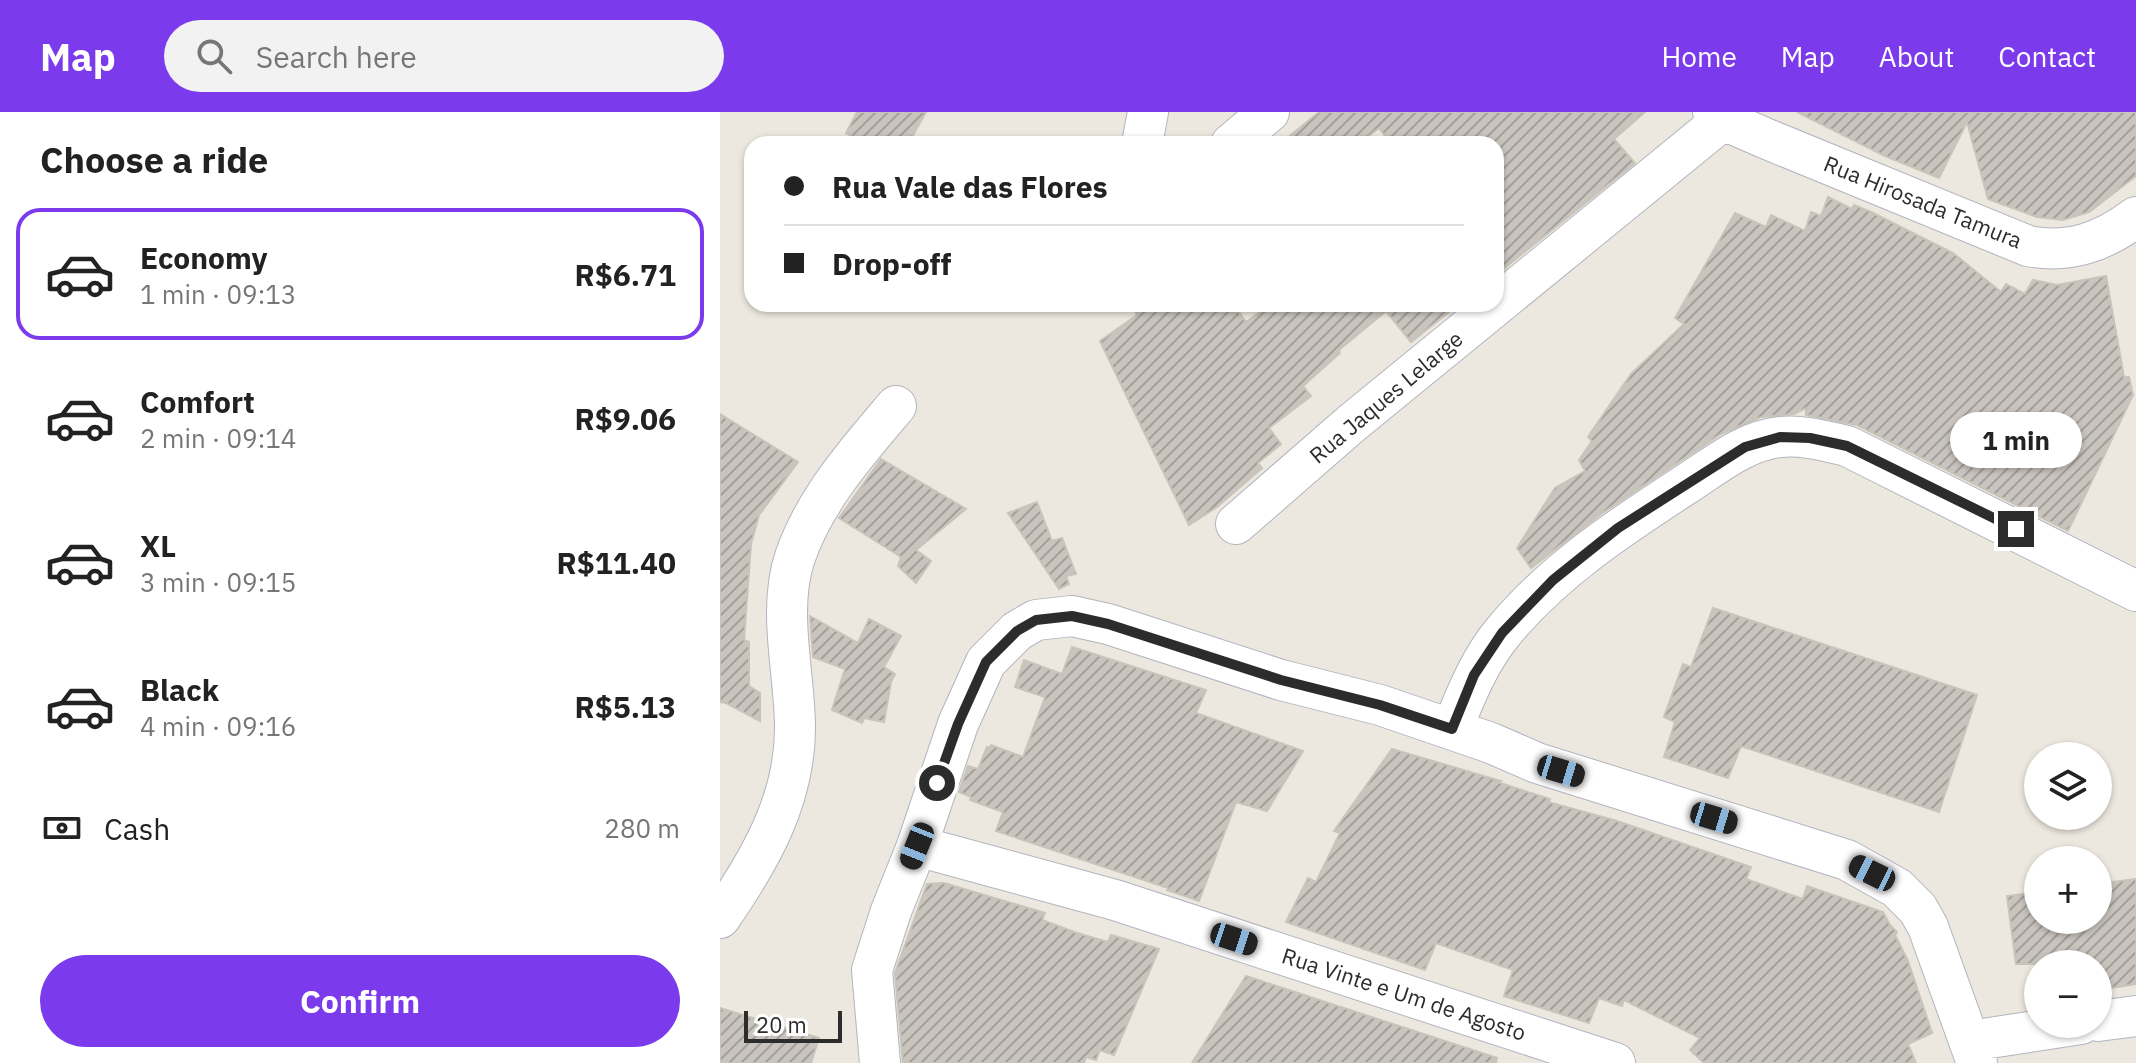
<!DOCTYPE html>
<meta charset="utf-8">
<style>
body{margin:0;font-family:"IBM Plex Sans",sans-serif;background:#f2f2f2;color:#222;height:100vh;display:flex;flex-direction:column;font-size:30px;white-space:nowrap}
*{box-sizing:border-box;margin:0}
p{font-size:26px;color:#767676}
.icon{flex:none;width:44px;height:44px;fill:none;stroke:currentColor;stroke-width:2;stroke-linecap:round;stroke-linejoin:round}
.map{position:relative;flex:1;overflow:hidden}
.panel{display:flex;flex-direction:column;background:#fff;width:720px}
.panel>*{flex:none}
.guide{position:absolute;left:24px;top:24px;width:760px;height:176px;border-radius:24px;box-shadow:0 2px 6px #0004;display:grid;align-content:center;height:176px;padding:0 40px;background:#fff}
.fabs{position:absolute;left:1304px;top:630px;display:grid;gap:16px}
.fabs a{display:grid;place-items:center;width:88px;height:88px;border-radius:50%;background:#fff;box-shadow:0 2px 6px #0004;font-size:40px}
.scale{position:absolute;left:24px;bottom:20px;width:98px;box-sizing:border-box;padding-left:8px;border:4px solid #2c2c2c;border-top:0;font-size:22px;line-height:28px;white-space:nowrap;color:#2c2c2c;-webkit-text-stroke:6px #fff;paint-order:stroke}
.end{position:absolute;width:36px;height:36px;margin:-18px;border:10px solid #2c2c2c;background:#fff;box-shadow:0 0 0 4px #fff}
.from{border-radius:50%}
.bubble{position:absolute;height:56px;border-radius:28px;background:#fff;box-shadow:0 2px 6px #0004;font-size:26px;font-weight:800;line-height:56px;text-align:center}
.car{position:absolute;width:24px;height:48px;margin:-24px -12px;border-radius:10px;box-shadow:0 0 6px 2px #0007;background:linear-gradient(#222 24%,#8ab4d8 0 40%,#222 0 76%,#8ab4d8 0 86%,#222 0)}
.guide b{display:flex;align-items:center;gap:28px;height:76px;font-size:30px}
.guide b+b{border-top:2px solid #e0e0e0}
.guide i{width:20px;height:20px;background:#222}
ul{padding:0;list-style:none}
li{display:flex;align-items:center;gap:24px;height:132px;margin:0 16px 12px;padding:0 24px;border:4px solid transparent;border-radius:24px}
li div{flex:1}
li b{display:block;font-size:30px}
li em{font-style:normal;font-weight:800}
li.current{border-color:#7c3aed}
li>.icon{width:72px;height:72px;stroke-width:1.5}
h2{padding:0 40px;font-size:36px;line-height:96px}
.pay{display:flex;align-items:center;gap:20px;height:88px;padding:0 40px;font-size:30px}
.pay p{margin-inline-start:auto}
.action{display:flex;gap:16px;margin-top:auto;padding:16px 40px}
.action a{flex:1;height:92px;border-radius:48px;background:#7c3aed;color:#fff;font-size:32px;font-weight:800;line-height:92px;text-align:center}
header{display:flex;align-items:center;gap:48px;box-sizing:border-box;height:112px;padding:0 40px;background:#7c3aed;color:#fff}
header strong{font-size:38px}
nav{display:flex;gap:44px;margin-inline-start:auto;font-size:28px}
.search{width:560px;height:72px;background:#f2f2f2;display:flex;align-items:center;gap:20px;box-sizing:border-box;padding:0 28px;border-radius:44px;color:#767676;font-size:30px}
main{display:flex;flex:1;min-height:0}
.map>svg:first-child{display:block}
.building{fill:url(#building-hatch);stroke:#c8c4b9;stroke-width:2}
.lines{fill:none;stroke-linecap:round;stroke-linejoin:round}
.minor-casing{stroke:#b2b4bf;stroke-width:42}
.minor{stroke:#fff;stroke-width:40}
.route{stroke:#2c2c2c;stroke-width:10}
.labels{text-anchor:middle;stroke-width:7;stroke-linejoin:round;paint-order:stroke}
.street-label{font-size:22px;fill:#2c2c2c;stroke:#fff}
</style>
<header>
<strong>Map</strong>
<div class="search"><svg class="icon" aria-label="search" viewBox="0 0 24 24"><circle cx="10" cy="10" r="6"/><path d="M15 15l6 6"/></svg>Search here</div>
<nav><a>Home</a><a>Map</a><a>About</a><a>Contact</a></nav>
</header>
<main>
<section class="panel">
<h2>Choose a ride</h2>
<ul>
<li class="current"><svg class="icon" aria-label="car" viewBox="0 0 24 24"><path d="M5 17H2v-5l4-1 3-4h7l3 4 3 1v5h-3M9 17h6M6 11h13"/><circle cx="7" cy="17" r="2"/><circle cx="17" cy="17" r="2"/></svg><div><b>Economy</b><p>1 min · 09:13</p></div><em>R$6.71</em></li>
<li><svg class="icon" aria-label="car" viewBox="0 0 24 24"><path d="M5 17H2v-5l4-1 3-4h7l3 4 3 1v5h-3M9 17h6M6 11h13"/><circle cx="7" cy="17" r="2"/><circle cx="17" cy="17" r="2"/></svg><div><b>Comfort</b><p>2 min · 09:14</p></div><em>R$9.06</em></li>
<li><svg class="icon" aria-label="car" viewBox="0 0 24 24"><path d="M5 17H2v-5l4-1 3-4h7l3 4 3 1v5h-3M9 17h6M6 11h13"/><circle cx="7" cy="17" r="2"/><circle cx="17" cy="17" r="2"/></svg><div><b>XL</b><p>3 min · 09:15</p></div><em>R$11.40</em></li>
<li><svg class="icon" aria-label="car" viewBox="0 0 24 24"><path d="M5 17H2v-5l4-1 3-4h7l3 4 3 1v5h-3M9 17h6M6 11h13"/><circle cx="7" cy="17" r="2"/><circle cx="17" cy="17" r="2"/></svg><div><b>Black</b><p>4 min · 09:16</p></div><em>R$5.13</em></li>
</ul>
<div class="pay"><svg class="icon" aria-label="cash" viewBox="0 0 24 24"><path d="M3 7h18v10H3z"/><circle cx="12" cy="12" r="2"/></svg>Cash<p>280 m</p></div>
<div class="action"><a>Confirm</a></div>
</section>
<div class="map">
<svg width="1416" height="951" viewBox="0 0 1416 951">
<defs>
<pattern id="building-hatch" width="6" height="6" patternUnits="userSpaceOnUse" patternTransform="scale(2)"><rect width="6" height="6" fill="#c9c4be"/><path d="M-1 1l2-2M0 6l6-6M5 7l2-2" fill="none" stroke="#a39f9b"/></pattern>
</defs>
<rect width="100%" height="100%" fill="#ede8df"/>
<!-- building -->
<path class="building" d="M 137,0 L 206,0 L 188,32 L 145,32 L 126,21 Z
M 599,0 L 925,0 L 894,27 L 915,51 L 776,163 L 776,32 L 671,32 L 659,16 L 639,32 L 560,32 Z
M 1077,0 L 1416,0 L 1416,64 L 1369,100 L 1343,108 L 1317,105 L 1268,87 L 1247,10 L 1219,66 L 1165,44 Z
M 1108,85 L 1132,97 L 1134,93 L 1151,100 L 1233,141 L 1281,180 L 1286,172 L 1305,182 L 1313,168 L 1337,173 L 1386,164 L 1404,265 L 1409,265 L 1413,283 L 1348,419 L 1137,313 L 1086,303 L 1086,296 L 1074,302 L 1041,305 L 1001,322 L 881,402 L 811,456 L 797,436 L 835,376 L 865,359 L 859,348 L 872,329 L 868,325 L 911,262 L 964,212 L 955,206 L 1015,101 L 1046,115 L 1051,103 L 1085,119 L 1091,100 L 1101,104 Z
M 412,192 L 513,192 L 526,210 L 551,192 L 739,192 L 691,230 L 666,199 L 619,238 L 620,241 L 583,274 L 591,284 L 549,316 L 561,332 L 538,351 L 542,356 L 497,395 L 469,413 L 380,229 L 417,203 Z
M 0,302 L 78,350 L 39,403 L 31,432 L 24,528 L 29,530 L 29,574 L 40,581 L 40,609 L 6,591 L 0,590 Z
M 161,347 L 246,397 L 196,438 L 211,449 L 196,471 L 178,454 L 181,445 L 119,406 Z
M 317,390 L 332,429 L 342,426 L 356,462 L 346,464 L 349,472 L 339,477 L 288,401 Z
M 993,496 L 1257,583 L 1219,700 L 1021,634 L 1008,666 L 944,645 L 955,610 L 944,605 L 963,552 L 971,555 Z
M 90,504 L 138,531 L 149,507 L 181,524 L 164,555 L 175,562 L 171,570 L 164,610 L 144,606 L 142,611 L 112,598 L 125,557 L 93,545 Z
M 352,535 L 486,578 L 476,601 L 583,639 L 547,699 L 516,690 L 479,789 L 447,778 L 448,776 L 276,719 L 283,700 L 250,688 L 251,685 L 239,680 L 248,654 L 258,657 L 267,635 L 270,636 L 271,633 L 303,645 L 325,585 L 295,575 L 304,548 L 342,562 Z
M 672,637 L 781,669 L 780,671 L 830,687 L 828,690 L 897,709 L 1031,755 L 1026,767 L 1083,787 L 1087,774 L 1163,800 L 1170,813 L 1177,820 L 1175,823 L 1188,849 L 1212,921 L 1188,932 L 1196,951 L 984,951 L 970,938 L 980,926 L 904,888 L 902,894 L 879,886 L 869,911 L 784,884 L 793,858 L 716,831 L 705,858 L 566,810 L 588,766 L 596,770 L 620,721 L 614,719 Z
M 1416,767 L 1416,872 L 1378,878 L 1378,852 L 1296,852 L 1287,784 L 1318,780 L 1318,808 L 1378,808 L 1378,772 Z
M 224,771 L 325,801 L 322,808 L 357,821 L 388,830 L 391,823 L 439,837 L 394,943 L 380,938 L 376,948 L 366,945 L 364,951 L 183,951 L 175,861 L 207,772 Z
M 526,864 L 777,946 L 776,951 L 472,951 Z
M 0,896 L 99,926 L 91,951 L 0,951 Z"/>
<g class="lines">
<!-- minor casing -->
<g class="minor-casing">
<path id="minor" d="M 993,0 L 1003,8 L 1047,27 L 1308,134 C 1349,142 1383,130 1416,105
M 422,32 L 428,0
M 511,32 L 549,0
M 516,412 L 632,311 L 1003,8
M 732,617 C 746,583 759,549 783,520 C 834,458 902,414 968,371 C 996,353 1026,328 1061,325 C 1083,323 1105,329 1127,334 L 1416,479
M 197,734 L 395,788 L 895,951
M 0,806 C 40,748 75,688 75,616 C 75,562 57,498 75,445 C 95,387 137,340 176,294
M 1378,909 L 1416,904
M 1250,929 L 1361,912
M 160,951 L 152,858 L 171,799 L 197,734 L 238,612 L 266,550 L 297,519 L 316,508 L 352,504 L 388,512 L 561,568 L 660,593 L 771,631 L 817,651 L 1127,748 L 1177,776 L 1198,797 L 1208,815 L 1257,951"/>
</g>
<!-- minor -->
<use href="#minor" class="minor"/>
</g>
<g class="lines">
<!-- route -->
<path class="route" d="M 217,671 L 238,612 L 266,550 L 297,519 L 316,508 L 352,504 L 388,512 L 561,568 L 660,593 L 732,617 L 754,563 L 782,521 L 833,468 L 898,416 L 1025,335 L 1060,325 L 1090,326 L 1127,334 L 1296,417"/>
</g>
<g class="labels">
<!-- street labels -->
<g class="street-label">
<text transform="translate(1203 90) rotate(22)" y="8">Rua Hirosada Tamura</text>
<text transform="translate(666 285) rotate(-40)" y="8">Rua Jaques Lelarge</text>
<text transform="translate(684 882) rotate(18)" y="8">Rua Vinte e Um de Agosto</text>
</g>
</g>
</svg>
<div class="fabs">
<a><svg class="icon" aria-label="layers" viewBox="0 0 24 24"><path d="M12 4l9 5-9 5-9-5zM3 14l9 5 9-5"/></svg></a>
<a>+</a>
<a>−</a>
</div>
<div class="scale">20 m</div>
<i class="end from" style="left:217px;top:671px"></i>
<i class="end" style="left:1296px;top:417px"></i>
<div class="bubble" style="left:1230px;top:300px;width:132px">1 min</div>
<i class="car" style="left:841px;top:659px;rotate:107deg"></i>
<i class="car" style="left:994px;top:706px;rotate:107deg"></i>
<i class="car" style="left:197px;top:734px;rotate:202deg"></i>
<i class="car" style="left:1152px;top:761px;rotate:296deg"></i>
<i class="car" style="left:514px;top:827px;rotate:108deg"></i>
<div class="guide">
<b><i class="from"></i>Rua Vale das Flores</b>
<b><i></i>Drop-off</b>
</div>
</div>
</main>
